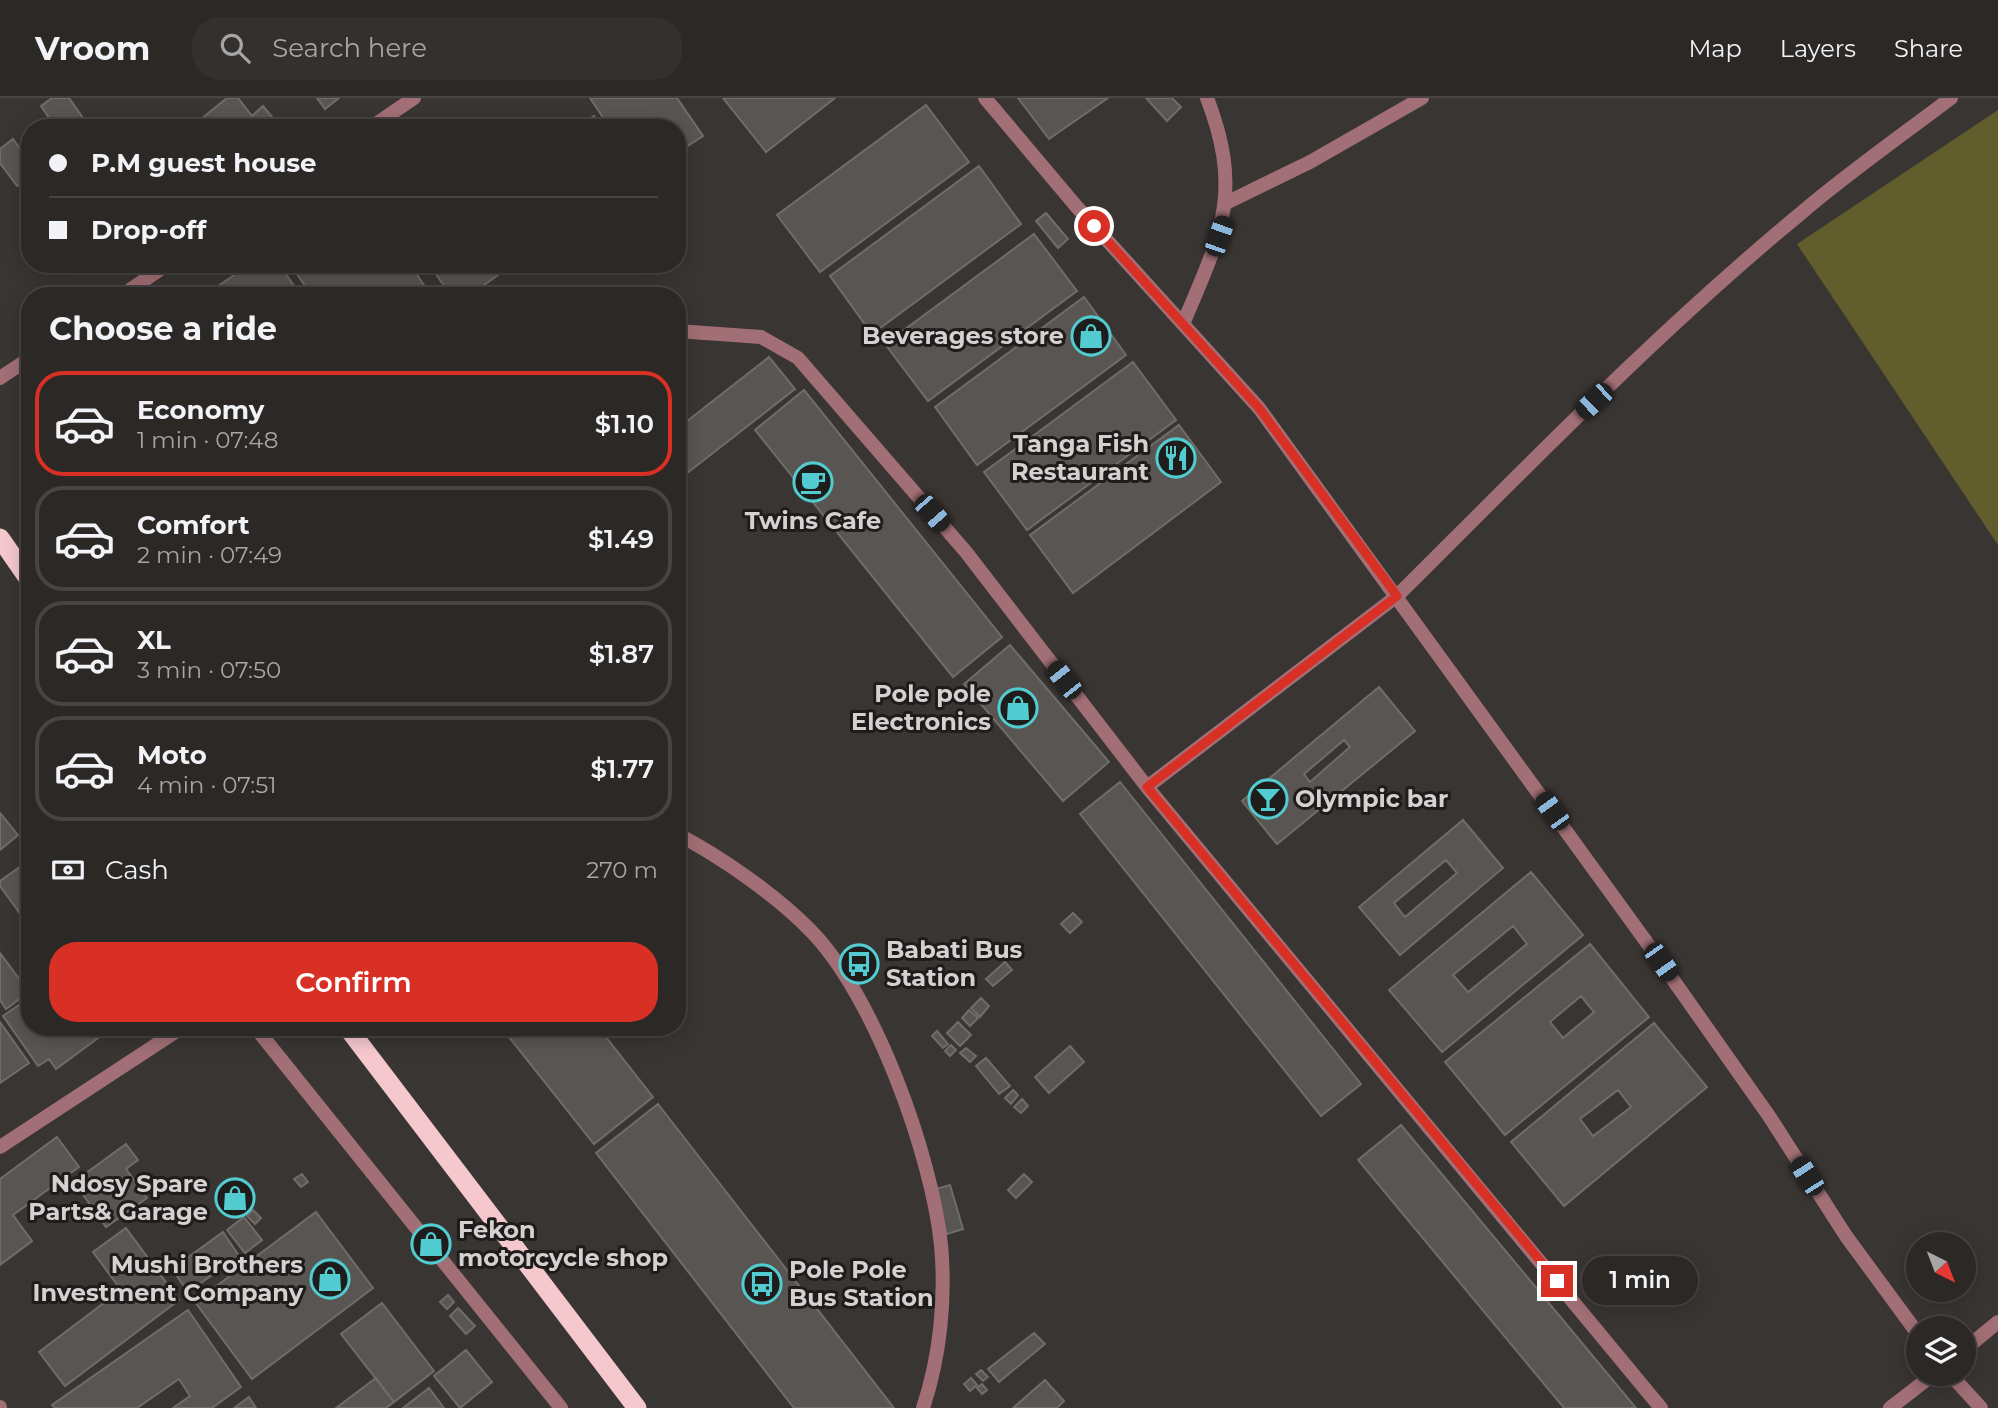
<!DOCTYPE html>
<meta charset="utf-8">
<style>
body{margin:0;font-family:Montserrat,sans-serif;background:#33302e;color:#f1f3f6;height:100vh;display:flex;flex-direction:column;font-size:26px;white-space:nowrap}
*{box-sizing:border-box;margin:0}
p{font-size:23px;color:#a6a6a7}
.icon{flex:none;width:38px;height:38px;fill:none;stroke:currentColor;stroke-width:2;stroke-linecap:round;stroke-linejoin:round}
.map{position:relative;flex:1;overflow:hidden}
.drawer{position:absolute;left:21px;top:189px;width:665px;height:749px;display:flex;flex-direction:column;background:#2b2826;border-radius:28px;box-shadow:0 4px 18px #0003,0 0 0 2px #474443}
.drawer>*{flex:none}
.guide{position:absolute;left:21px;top:21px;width:665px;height:154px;border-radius:28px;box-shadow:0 4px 18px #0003,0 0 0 2px #474443;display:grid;align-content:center;height:154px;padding:0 28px;background:#2b2826}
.needle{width:46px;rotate:138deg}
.controls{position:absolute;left:1906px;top:1134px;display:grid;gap:14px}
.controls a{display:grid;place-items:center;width:70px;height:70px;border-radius:50%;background:#2b2826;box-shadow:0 4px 18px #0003,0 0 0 2px #474443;font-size:35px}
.end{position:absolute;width:32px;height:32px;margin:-16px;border:9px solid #d93025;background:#fff;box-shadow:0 0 0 4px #fff}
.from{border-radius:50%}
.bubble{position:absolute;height:49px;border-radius:24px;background:#2b2826;box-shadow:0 4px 18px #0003,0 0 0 2px #474443;font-size:23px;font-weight:600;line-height:49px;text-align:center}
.car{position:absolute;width:21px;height:42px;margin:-21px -10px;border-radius:9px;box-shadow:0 0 5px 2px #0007;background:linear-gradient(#222 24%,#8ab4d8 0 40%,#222 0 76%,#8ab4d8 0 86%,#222 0)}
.guide b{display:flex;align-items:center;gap:24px;height:66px;font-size:26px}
.guide b+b{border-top:2px solid #474443}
.guide i{width:18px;height:18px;background:#f1f3f6}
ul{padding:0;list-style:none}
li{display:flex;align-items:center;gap:21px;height:105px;margin:0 14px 10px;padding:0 14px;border:4px solid #474443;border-radius:28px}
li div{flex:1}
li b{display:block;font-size:26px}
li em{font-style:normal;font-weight:600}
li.active{border-color:#d93025}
li>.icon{width:63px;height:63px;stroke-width:1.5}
h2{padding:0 28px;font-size:32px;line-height:84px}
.pay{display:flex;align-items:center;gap:18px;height:77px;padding:0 28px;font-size:26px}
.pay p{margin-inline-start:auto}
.action{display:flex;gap:14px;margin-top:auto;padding:14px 28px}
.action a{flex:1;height:80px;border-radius:28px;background:#d93025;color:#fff;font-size:28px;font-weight:600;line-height:80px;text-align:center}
header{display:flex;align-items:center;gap:42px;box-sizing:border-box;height:98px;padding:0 35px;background:#2b2826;border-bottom:2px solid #474443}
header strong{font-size:33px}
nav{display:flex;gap:38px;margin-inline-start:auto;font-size:24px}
.search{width:490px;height:63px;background:#33302e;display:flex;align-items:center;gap:18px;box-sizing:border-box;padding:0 24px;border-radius:28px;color:#a6a6a7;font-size:26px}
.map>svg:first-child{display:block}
.green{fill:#615d2d}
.building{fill:#585552;stroke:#6f6d69;stroke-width:2;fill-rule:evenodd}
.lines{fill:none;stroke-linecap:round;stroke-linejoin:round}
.service{stroke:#a16f75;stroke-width:14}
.minor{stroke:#a16f75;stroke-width:14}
.trunk{stroke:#f5c8ce;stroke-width:19}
.route{stroke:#d93025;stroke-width:9}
.labels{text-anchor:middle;stroke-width:6;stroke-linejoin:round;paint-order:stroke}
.poi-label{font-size:24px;font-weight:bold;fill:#d4d1d0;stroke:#1e1d1c;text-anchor:end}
</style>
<header>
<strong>Vroom</strong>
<div class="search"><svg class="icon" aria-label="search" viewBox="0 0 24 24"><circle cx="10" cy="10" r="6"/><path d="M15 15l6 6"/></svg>Search here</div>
<nav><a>Map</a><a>Layers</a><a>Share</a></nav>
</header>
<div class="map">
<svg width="1998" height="1310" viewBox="0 0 1998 1310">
<rect width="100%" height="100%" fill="#393533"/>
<!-- green -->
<path class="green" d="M 1998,12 L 1998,447 L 1797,146 Z"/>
<!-- building -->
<path class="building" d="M 52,0 L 69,0 L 90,30 L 56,30 L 41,8 Z
M 227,0 L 238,0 L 252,18 L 263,8 L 281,30 L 190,30 Z
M 317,0 L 339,0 L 325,11 Z
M 590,0 L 677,0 L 703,38 L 677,55 L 677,30 L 610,30 Z
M 723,0 L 835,0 L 766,54 Z
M 1018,0 L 1108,0 L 1049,41 Z
M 1146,0 L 1172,0 L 1181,9 L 1167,23 Z
M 926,7 L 969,64 L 820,174 L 777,117 Z
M 594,18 L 602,30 L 576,30 Z
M 13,41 L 30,64 L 30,79 L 17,88 L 0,65 L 0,51 Z
M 979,68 L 1021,126 L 872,236 L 830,178 Z
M 1046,115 L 1068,141 L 1058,150 L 1036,123 Z
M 1034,136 L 1077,193 L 928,303 L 885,246 Z
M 250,166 L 279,166 L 301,198 L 204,198 Z
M 290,166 L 410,166 L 431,198 L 312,198 Z
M 429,166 L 513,166 L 469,198 L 451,198 Z
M 1084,199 L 1126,257 L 977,367 L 935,309 Z
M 769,259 L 795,291 L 677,383 L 677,331 Z
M 1133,264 L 1176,322 L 1027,432 L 984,374 Z
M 804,292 L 1002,539 L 953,579 L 755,332 Z
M 1179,327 L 1221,384 L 1073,495 L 1030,437 Z
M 1010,547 L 1109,664 L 1063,703 L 964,586 Z
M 1379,589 L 1415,633 L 1277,746 L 1242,703 ZM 1344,642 L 1350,649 L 1310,684 L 1304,676 Z
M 1120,684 L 1361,986 L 1321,1018 L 1080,716 Z
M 0,715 L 18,737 L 0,752 Z
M 1463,722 L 1503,770 L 1400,857 L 1359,809 ZM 1446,762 L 1457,775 L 1405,819 L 1394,805 Z
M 27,764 L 30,769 L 29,828 L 0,788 L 0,783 Z
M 1531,774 L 1583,837 L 1442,954 L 1389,892 ZM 1513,828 L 1527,846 L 1468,894 L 1453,877 Z
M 1073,815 L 1082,824 L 1070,835 L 1061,826 Z
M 1590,846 L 1649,919 L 1505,1037 L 1445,964 ZM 1581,898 L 1594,914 L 1563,940 L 1550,924 Z
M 0,855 L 29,894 L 6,911 L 0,902 Z
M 1005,864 L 1012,872 L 993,888 L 986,881 Z
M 981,900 L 989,908 L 980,919 L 971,910 Z
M 23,904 L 30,913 L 30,929 L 113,929 L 56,971 L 49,961 L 38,968 L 3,918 Z
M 969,912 L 978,920 L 970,928 L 962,920 Z
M 0,924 L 29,965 L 0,985 Z
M 958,924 L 971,937 L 960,948 L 947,935 Z
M 1654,925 L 1707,989 L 1564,1108 L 1511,1044 ZM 1618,992 L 1631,1009 L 1593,1038 L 1580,1021 Z
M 501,929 L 598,929 L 653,999 L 594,1046 Z
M 937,933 L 948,946 L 943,950 L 932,938 Z
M 951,947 L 956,952 L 950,958 L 945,953 Z
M 1070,948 L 1084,964 L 1049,995 L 1035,979 Z
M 966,950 L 976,958 L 970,964 L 960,955 Z
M 986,960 L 1010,988 L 999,996 L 976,968 Z
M 1013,992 L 1018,997 L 1011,1006 L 1005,1000 Z
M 1022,1001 L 1028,1008 L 1021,1015 L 1014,1009 Z
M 658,1006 L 894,1310 L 794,1310 L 596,1055 Z
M 1401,1027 L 1636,1310 L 1564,1310 L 1358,1062 Z
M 57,1039 L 79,1069 L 13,1117 L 32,1143 L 0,1167 L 0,1081 Z
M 126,1046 L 138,1062 L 126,1071 L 147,1100 L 106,1129 L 74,1084 Z
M 302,1076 L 308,1084 L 301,1089 L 294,1081 Z
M 1024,1076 L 1032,1084 L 1016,1100 L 1008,1092 Z
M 950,1087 L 963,1131 L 947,1136 L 933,1092 Z
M 253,1112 L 261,1120 L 255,1126 L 247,1118 Z
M 316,1114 L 373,1190 L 252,1281 L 195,1204 Z
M 244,1119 L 262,1142 L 245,1155 L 227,1132 Z
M 126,1130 L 179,1202 L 65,1288 L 39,1254 L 121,1192 L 93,1154 Z
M 223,1134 L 239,1158 L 188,1194 L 172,1171 Z
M 448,1197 L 454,1204 L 447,1211 L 440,1204 Z
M 382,1205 L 434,1273 L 394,1304 L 341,1236 Z
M 458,1210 L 475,1228 L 466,1236 L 450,1218 Z
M 188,1212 L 241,1289 L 212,1310 L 173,1310 L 190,1298 L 179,1281 L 137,1310 L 55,1310 L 52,1307 Z
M 1034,1235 L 1045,1246 L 999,1284 L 988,1271 Z
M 466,1252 L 492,1284 L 460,1310 L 434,1278 Z
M 981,1272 L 988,1279 L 983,1283 L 976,1276 Z
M 376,1280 L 394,1304 L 386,1310 L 336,1310 Z
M 971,1280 L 977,1287 L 970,1293 L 964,1286 Z
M 1045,1282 L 1064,1303 L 1057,1310 L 1013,1310 Z
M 982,1286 L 987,1292 L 982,1296 L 977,1290 Z
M 429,1290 L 444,1310 L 403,1310 Z
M 249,1299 L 256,1310 L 234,1310 Z"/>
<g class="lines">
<!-- service -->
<path class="service" d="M 1397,498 C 1528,368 1657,234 1800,116 C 1848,75 1901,38 1951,0"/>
<!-- minor -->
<path class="minor" d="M 985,0 L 1076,108 L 1259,310 L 1645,842 L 1769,1018 L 1846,1138 L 1918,1236
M 370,30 L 414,0
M 1226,105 L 1310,64 L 1422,0
M 121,198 L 168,166
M 1183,226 C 1220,138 1244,96 1207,0
M 677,233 L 761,239 L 798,260 L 966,454 L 1147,689 L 1661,1310
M 0,280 L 30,260
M 1147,689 L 1397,498
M 677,736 C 720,758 777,798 810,832 C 874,896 932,1058 941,1147 C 946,1201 940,1259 923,1310
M 255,929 L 561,1310
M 0,1049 L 183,929
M 1964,1252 L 1998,1224
M 1950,1276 L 1981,1310
M 0,1309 L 0,1310
M 1890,1310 L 1934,1276"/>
<!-- trunk -->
<path class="trunk" d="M 0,440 L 30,483
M 347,929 L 637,1310"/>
</g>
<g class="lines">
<!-- route -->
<path class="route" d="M 1094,128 L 1259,310 L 1397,498 L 1147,689 L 1557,1183"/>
</g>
<!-- icons -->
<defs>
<g id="shop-ring" transform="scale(2.0125)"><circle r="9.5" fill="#1e1d1c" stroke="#52ccd0" stroke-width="1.5"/><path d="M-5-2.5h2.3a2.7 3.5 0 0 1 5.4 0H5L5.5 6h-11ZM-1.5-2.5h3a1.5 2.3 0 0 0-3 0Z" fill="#52ccd0"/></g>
<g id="restaurant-ring" transform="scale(2.0125)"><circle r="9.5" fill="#1e1d1c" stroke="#52ccd0" stroke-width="1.5"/><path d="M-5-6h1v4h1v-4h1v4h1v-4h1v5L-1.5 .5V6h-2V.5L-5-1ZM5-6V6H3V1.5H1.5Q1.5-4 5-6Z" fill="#52ccd0"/></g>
<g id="cafe-ring" transform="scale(2.0125)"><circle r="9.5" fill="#1e1d1c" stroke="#52ccd0" stroke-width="1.5"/><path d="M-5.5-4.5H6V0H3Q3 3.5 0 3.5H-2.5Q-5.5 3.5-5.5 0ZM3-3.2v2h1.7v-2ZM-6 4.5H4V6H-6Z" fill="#52ccd0"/></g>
<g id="bar-ring" transform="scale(2.0125)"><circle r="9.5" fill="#1e1d1c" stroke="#52ccd0" stroke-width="1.5"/><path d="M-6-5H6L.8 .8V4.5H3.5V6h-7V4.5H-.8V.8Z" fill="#52ccd0"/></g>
<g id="bus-ring" transform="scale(2.0125)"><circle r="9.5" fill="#1e1d1c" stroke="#52ccd0" stroke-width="1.5"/><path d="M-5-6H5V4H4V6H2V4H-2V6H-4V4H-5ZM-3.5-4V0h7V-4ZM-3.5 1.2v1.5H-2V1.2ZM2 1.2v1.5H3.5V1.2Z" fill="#52ccd0"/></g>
</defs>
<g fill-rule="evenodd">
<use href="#shop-ring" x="1091" y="238"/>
<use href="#restaurant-ring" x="1176" y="360"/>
<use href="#cafe-ring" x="813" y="384"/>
<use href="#shop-ring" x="1018" y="610"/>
<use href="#bar-ring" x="1268" y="701"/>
<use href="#bus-ring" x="859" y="866"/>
<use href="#shop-ring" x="235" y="1100"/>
<use href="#shop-ring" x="431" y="1146"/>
<use href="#shop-ring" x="330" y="1181"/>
<use href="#bus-ring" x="762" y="1186"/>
</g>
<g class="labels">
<!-- poi labels -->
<g class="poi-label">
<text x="1064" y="246">Beverages store</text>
<text x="1149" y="354">Tanga Fish<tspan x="1149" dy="28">Restaurant</tspan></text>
<text x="813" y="431" text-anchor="middle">Twins Cafe</text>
<text x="991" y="604">Pole pole<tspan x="991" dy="28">Electronics</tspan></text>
<text x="1295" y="709" text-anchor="start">Olympic bar</text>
<text x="886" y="860" text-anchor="start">Babati Bus<tspan x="886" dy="28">Station</tspan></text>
<text x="208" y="1094">Ndosy Spare<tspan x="208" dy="28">Parts&amp; Garage</tspan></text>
<text x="458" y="1140" text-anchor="start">Fekon<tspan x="458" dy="28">motorcycle shop</tspan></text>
<text x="303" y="1175">Mushi Brothers<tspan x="303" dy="28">Investment Company</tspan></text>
<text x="789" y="1180" text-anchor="start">Pole Pole<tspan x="789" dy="28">Bus Station</tspan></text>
</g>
</g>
</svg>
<div class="controls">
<a><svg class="needle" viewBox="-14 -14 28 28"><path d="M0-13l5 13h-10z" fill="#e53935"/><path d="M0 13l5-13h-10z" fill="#a6a6a7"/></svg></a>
<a><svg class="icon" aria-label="layers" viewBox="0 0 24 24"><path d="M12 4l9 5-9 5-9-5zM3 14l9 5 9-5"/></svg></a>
</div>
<i class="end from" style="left:1094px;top:128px"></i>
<i class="end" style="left:1557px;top:1183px"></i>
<div class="bubble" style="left:1582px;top:1158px;width:116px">1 min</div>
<i class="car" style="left:1219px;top:138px;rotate:19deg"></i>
<i class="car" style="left:1594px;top:303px;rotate:227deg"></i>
<i class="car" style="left:932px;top:415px;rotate:139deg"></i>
<i class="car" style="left:1064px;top:582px;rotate:322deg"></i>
<i class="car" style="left:1552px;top:713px;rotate:324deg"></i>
<i class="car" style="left:1661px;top:864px;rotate:145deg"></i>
<i class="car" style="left:1807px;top:1078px;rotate:327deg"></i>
<div class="guide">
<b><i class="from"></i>P.M guest house</b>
<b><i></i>Drop-off</b>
</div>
<section class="drawer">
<h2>Choose a ride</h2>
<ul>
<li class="active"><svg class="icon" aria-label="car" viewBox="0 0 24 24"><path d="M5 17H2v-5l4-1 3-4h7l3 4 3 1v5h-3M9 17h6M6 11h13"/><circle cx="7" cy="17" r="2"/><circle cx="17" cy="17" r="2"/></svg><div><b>Economy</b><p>1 min · 07:48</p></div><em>$1.10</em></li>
<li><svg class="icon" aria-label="car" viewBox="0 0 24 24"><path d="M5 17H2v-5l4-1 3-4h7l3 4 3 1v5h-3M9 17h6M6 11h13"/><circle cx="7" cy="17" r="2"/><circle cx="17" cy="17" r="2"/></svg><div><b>Comfort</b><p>2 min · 07:49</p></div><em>$1.49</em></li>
<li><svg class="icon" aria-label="car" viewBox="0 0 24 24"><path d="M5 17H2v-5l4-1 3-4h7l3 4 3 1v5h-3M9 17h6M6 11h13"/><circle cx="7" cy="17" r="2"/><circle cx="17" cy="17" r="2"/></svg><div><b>XL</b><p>3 min · 07:50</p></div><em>$1.87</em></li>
<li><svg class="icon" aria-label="car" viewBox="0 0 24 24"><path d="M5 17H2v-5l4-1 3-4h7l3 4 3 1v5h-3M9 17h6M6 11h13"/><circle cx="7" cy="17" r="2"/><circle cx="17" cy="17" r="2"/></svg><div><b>Moto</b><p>4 min · 07:51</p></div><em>$1.77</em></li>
</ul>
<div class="pay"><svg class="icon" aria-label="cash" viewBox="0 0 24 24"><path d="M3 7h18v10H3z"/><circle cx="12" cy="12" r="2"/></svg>Cash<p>270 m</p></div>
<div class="action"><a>Confirm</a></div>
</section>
</div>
